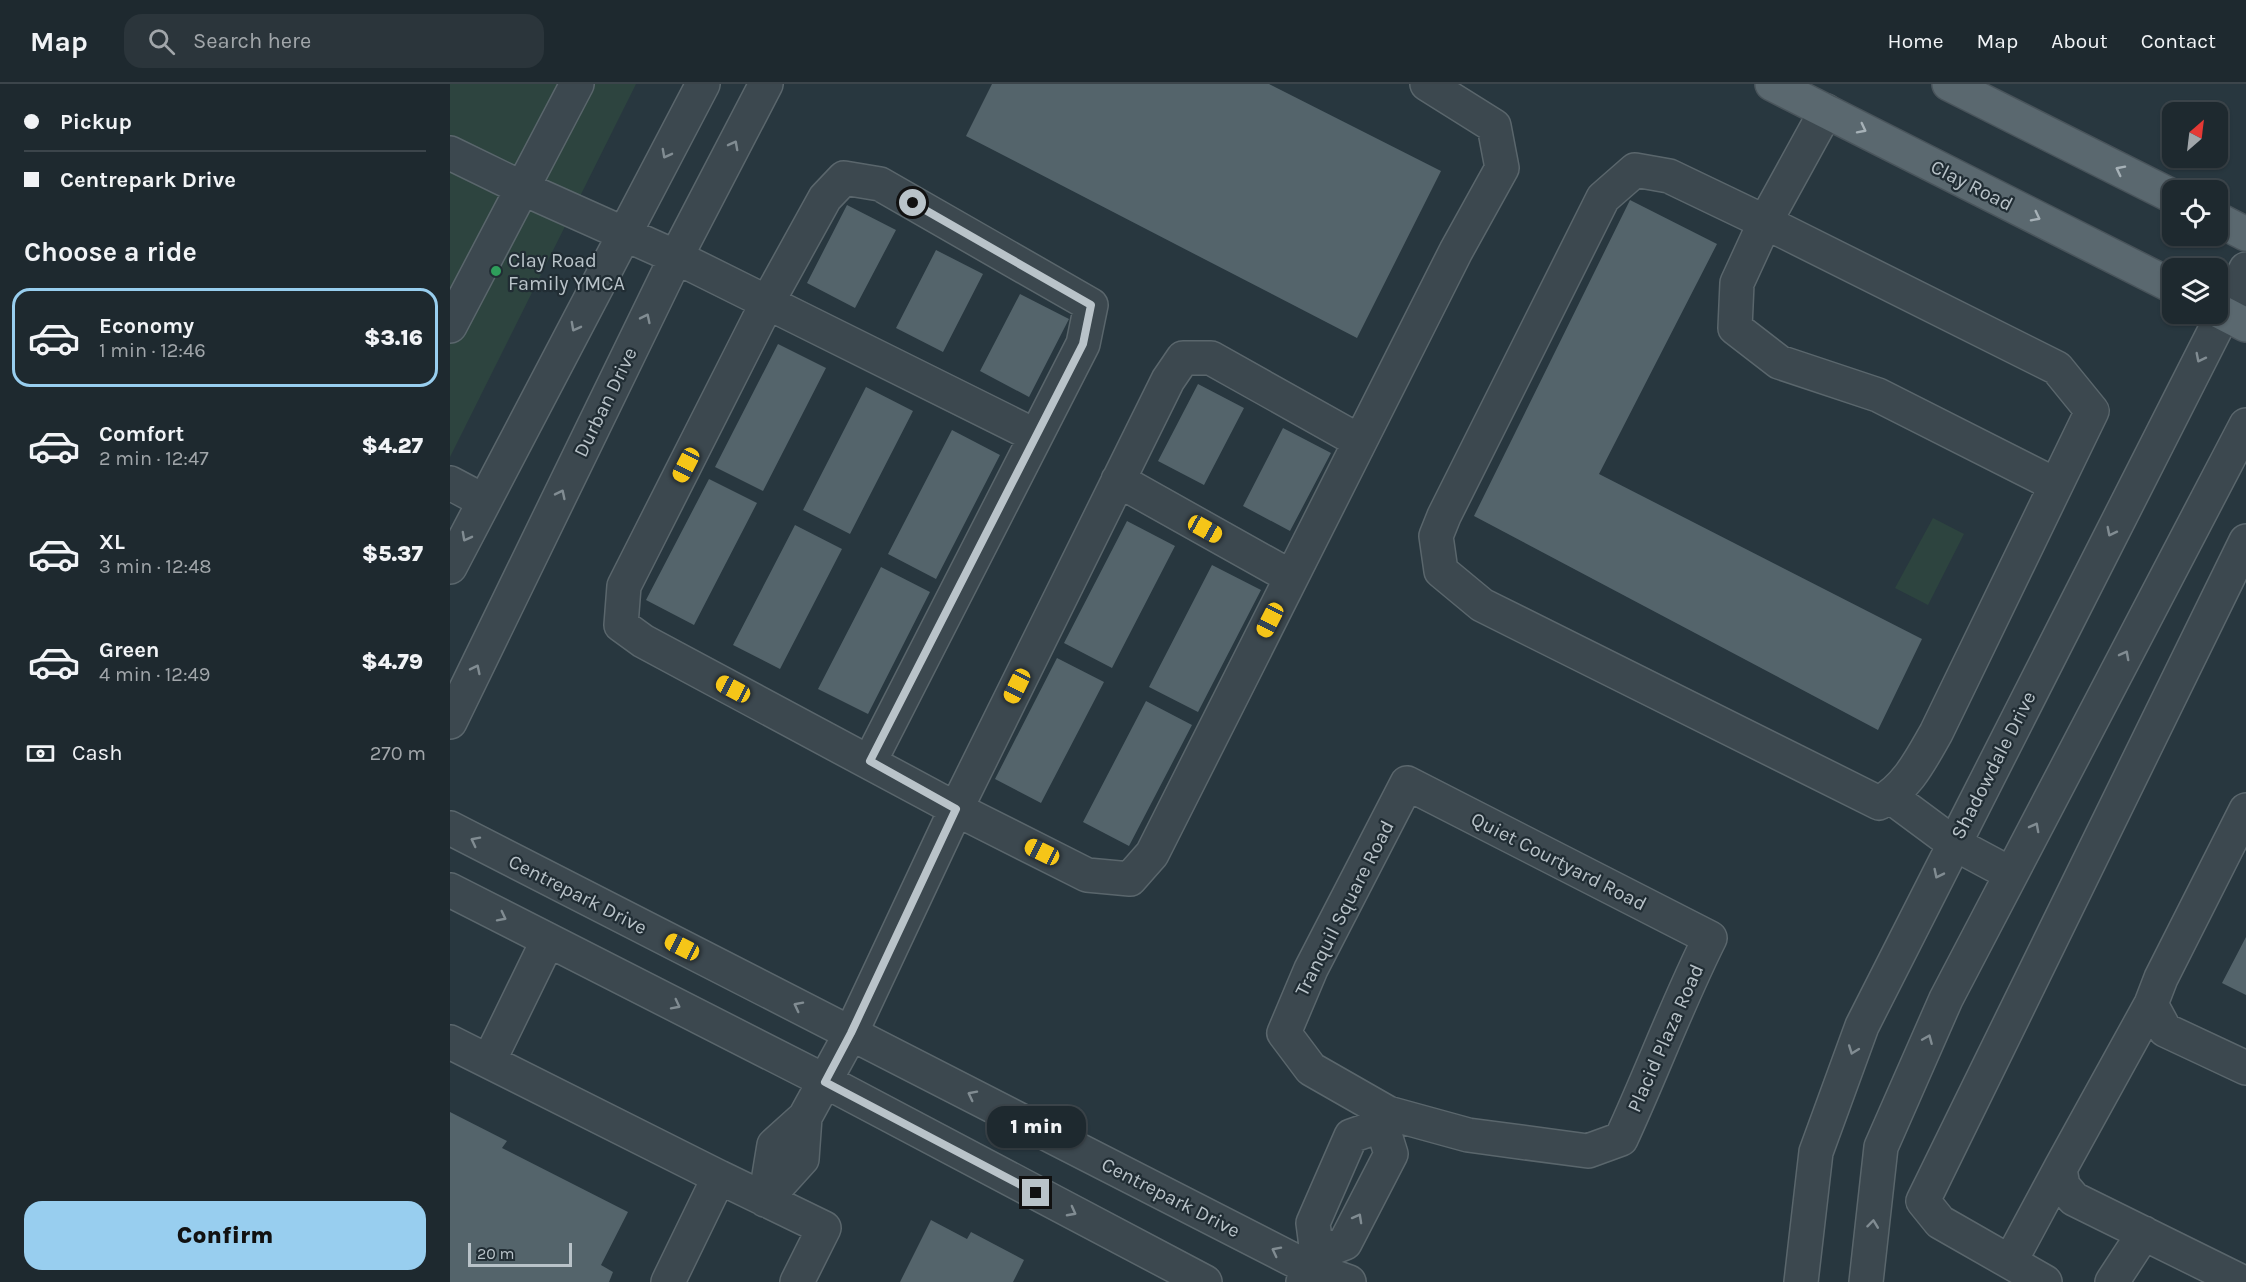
<!DOCTYPE html>
<meta charset="utf-8">
<style>
body{margin:0;font-family:Karla,sans-serif;background:#2b353b;color:#f1f3f6;height:100vh;display:flex;flex-direction:column;font-size:22px;white-space:nowrap}
*{box-sizing:border-box;margin:0}
p{font-size:20px;color:#a1a6aa}
.icon{flex:none;width:33px;height:33px;fill:none;stroke:currentColor;stroke-width:2;stroke-linecap:round;stroke-linejoin:round}
.map{position:relative;flex:1;overflow:hidden}
.drawer{display:flex;flex-direction:column;background:#1e292f;width:450px}
.drawer>*{flex:none}
.hud{display:grid;align-content:center;height:132px;padding:0 24px;background:#1e292f}
.needle{width:39px;rotate:28deg}
.buttons{position:absolute;left:1712px;top:18px;display:grid;gap:12px}
.buttons a{display:grid;place-items:center;width:66px;height:66px;border-radius:12px;background:#1e292f;box-shadow:0 2px 4px #0004,0 0 0 2px #3c454b;font-size:30px}
.scale{position:absolute;left:18px;bottom:15px;width:104px;box-sizing:border-box;padding-left:6px;border:3px solid #b9c3c9;border-top:0;font-size:16px;line-height:21px;white-space:nowrap;color:#b9c3c9;-webkit-text-stroke:4px #212d34;paint-order:stroke}
.end{position:absolute;width:27px;height:27px;margin:-14px;border:8px solid #b9c3c9;background:#111;box-shadow:0 0 0 3px #111}
.from{border-radius:50%}
.bubble{position:absolute;height:42px;border-radius:18px;background:#1e292f;box-shadow:0 2px 4px #0004,0 0 0 2px #3c454b;font-size:20px;font-weight:800;line-height:42px;text-align:center}
.car{position:absolute;width:18px;height:36px;margin:-18px -9px;border-radius:8px;box-shadow:0 0 4px 2px #0007;background:linear-gradient(#f5c518 24%,#345 0 40%,#f5c518 0 76%,#345 0 86%,#f5c518 0)}
.hud b{display:flex;align-items:center;gap:21px;height:57px;font-size:22px}
.hud b+b{border-top:2px solid #3c454b}
.hud i{width:15px;height:15px;background:#f1f3f6}
ul{padding:0;list-style:none}
li{display:flex;align-items:center;gap:18px;height:99px;margin:0 12px 9px;padding:0 12px;border:3px solid transparent;border-radius:18px}
li div{flex:1}
li b{display:block;font-size:22px}
li em{font-style:normal;font-weight:800}
li.selected{border-color:#98ceef}
li>.icon{width:54px;height:54px;stroke-width:1.5}
h2{padding:0 24px;font-size:27px;line-height:72px}
.pay{display:flex;align-items:center;gap:15px;height:66px;padding:0 24px;font-size:22px}
.pay p{margin-inline-start:auto}
.button{display:flex;gap:12px;margin-top:auto;padding:12px 24px}
.button a{flex:1;height:69px;border-radius:18px;background:#98ceef;color:#111;font-size:24px;font-weight:800;line-height:69px;text-align:center}
header{display:flex;align-items:center;gap:36px;box-sizing:border-box;height:84px;padding:0 30px;background:#1e292f;border-bottom:2px solid #3c454b}
header strong{font-size:28px}
nav{display:flex;gap:33px;margin-inline-start:auto;font-size:21px}
.search{width:420px;height:54px;background:#2b353b;display:flex;align-items:center;gap:15px;box-sizing:border-box;padding:0 21px;border-radius:18px;color:#a1a6aa;font-size:22px}
main{display:flex;flex:1;min-height:0}
.map>svg:first-child{display:block}
.green{fill:#2d443f}
.building{fill:#54646b}
.lines{fill:none;stroke-linecap:round;stroke-linejoin:round}
.minor-casing{stroke:#5a666c;stroke-width:36}
.major-casing{stroke:#49545b;stroke-width:36}
.minor{stroke:#3c484f;stroke-width:33}
.major{stroke:#5a686f;stroke-width:33}
.oneway{stroke:#a6b1b7}
.oneway2{stroke:#818c92}
.route{stroke:#b9c3c9;stroke-width:8}
.leisure-dot{fill:#2e9e5b;stroke:#212d34;stroke-width:2}
.labels{text-anchor:middle;stroke-width:4.5;stroke-linejoin:round;paint-order:stroke}
.street-label{font-size:20px;fill:#b9c3c9;stroke:#212d34}
.poi-label{font-size:20px;fill:#b9c3c9;stroke:#212d34;text-anchor:start}
</style>
<header>
<strong>Map</strong>
<div class="search"><svg class="icon" aria-label="search" viewBox="0 0 24 24"><circle cx="10" cy="10" r="6"/><path d="M15 15l6 6"/></svg>Search here</div>
<nav><a>Home</a><a>Map</a><a>About</a><a>Contact</a></nav>
</header>
<main>
<section class="drawer">
<div class="hud">
<b><i class="from"></i>Pickup</b>
<b><i></i>Centrepark Drive</b>
</div>
<h2>Choose a ride</h2>
<ul>
<li class="selected"><svg class="icon" aria-label="car" viewBox="0 0 24 24"><path d="M5 17H2v-5l4-1 3-4h7l3 4 3 1v5h-3M9 17h6M6 11h13"/><circle cx="7" cy="17" r="2"/><circle cx="17" cy="17" r="2"/></svg><div><b>Economy</b><p>1 min · 12:46</p></div><em>$3.16</em></li>
<li><svg class="icon" aria-label="car" viewBox="0 0 24 24"><path d="M5 17H2v-5l4-1 3-4h7l3 4 3 1v5h-3M9 17h6M6 11h13"/><circle cx="7" cy="17" r="2"/><circle cx="17" cy="17" r="2"/></svg><div><b>Comfort</b><p>2 min · 12:47</p></div><em>$4.27</em></li>
<li><svg class="icon" aria-label="car" viewBox="0 0 24 24"><path d="M5 17H2v-5l4-1 3-4h7l3 4 3 1v5h-3M9 17h6M6 11h13"/><circle cx="7" cy="17" r="2"/><circle cx="17" cy="17" r="2"/></svg><div><b>XL</b><p>3 min · 12:48</p></div><em>$5.37</em></li>
<li><svg class="icon" aria-label="car" viewBox="0 0 24 24"><path d="M5 17H2v-5l4-1 3-4h7l3 4 3 1v5h-3M9 17h6M6 11h13"/><circle cx="7" cy="17" r="2"/><circle cx="17" cy="17" r="2"/></svg><div><b>Green</b><p>4 min · 12:49</p></div><em>$4.79</em></li>
</ul>
<div class="pay"><svg class="icon" aria-label="cash" viewBox="0 0 24 24"><path d="M3 7h18v10H3z"/><circle cx="12" cy="12" r="2"/></svg>Cash<p>270 m</p></div>
<div class="button"><a>Confirm</a></div>
</section>
<div class="map">
<svg width="1796" height="1198" viewBox="0 0 1796 1198">
<rect width="100%" height="100%" fill="#28373f"/>
<!-- green -->
<path class="green" d="M 0,0 L 186,0 L 0,373 Z
M 1483,434 L 1514,450 L 1478,521 L 1445,504 Z"/>
<!-- building -->
<path class="building" d="M 542,0 L 819,0 L 991,87 L 907,254 L 516,52 Z
M 1180,116 L 1267,160 L 1149,390 L 1472,555 L 1428,646 L 1024,432 Z
M 397,121 L 446,146 L 405,224 L 357,199 Z
M 486,166 L 533,190 L 493,268 L 446,244 Z
M 570,210 L 619,235 L 579,313 L 530,287 Z
M 328,260 L 376,284 L 313,407 L 265,383 Z
M 748,300 L 794,324 L 754,401 L 708,377 Z
M 416,303 L 463,327 L 400,450 L 353,426 Z
M 833,344 L 881,369 L 840,447 L 793,422 Z
M 502,346 L 550,371 L 486,495 L 438,470 Z
M 259,395 L 307,419 L 244,541 L 196,516 Z
M 677,437 L 725,462 L 662,584 L 614,559 Z
M 345,441 L 392,465 L 330,585 L 283,561 Z
M 762,481 L 811,506 L 748,628 L 699,603 Z
M 431,483 L 480,508 L 418,630 L 368,605 Z
M 607,574 L 654,598 L 591,719 L 545,695 Z
M 696,617 L 742,641 L 679,762 L 633,738 Z
M 1796,853 L 1796,911 L 1772,899 Z
M 0,1028 L 57,1057 L 52,1064 L 178,1128 L 151,1181 L 163,1188 L 159,1198 L 0,1198 Z
M 481,1136 L 517,1155 L 521,1148 L 574,1176 L 563,1198 L 450,1198 Z"/>
<g class="lines">
<!-- minor casing -->
<g class="minor-casing">
<path id="minor" d="M 1376,27 L 1315,138 L 1287,199 L 1285,244 L 1329,278 L 1428,311 L 1606,401
M 0,69 L 72,104 L 226,173 L 586,352
M 1185,86 L 1219,92 L 1315,138 L 1607,284 L 1642,327 L 1486,649 C 1471,675 1457,704 1429,719 L 1032,521 L 991,487 L 986,452 L 994,432 L 1153,114 Z
M 0,242 L 127,0
M 668,396 L 841,493
M 0,399 L 34,417
M 0,483 L 253,0
M 0,638 L 226,173 L 316,0
M 420,677 L 633,260 L 641,221 L 430,100 L 394,94 L 375,114 L 317,219 L 174,502 L 171,541 L 193,557 L 506,725 L 637,791 L 680,795 L 702,770 L 1006,167 L 1052,84 L 1044,42 L 977,0
M 957,699 L 1260,854 C 1227,920 1202,988 1171,1055 L 1138,1067 L 1018,1051 L 938,1029 L 861,985 L 834,949 L 861,885 Z
M 1441,713 L 1503,759 L 1561,790
M 1796,726 L 1711,894 L 1701,920 L 1715,946 L 1796,984
M 0,744 L 857,1183 L 899,1198
M 0,806 L 375,997 L 755,1198
M 1701,920 L 1610,1085 L 1613,1102 L 1624,1115 L 1788,1196
M 0,958 L 269,1093
M 39,977 L 98,856
M 315,1116 L 324,1061 L 355,1033 L 401,949 L 506,725 L 718,296 L 733,274 L 761,274 L 909,357
M 315,1116 L 352,1075 L 355,1033
M 867,1170 L 863,1139 L 901,1052 L 932,1041
M 1560,1178 L 1610,1085
M 218,1198 L 269,1093 L 374,1144 L 347,1198
M 853,1198 L 857,1183 L 867,1170 L 895,1159 L 941,1070 L 932,1041 L 938,1029
M 1351,1198 L 1366,1068 L 1412,942 L 1796,185
M 1416,1198 L 1431,1063 L 1496,915 L 1796,341
M 1595,1198 L 1490,1138 L 1473,1117 L 1796,457
M 1662,1198 L 1694,1149"/>
</g>
<!-- major casing -->
<g class="major-casing">
<path id="major" d="M 1322,0 L 1722,202
M 1499,0 L 1722,112
M 1767,135 L 1796,150
M 1767,226 L 1796,241"/>
</g>
<!-- minor -->
<use href="#minor" class="minor"/>
<!-- major -->
<use href="#major" class="major"/>
</g>
<!-- one-way arrows -->
<defs><path id="oneway-chevron" d="M-2-3.5L2.5 0L-2 3.5" fill="none" stroke-width="1.6" stroke-linecap="round" stroke-linejoin="round" transform="scale(1.5)"/></defs>
<g class="oneway">
<use href="#oneway-chevron" transform="translate(1412 45) rotate(27)"/>
<use href="#oneway-chevron" transform="translate(1670 86) rotate(-153)"/>
<use href="#oneway-chevron" transform="translate(1586 133) rotate(27)"/>
</g>
<g class="oneway2">
<use href="#oneway-chevron" transform="translate(284 61) rotate(-62)"/>
<use href="#oneway-chevron" transform="translate(216 70) rotate(118)"/>
<use href="#oneway-chevron" transform="translate(196 234) rotate(-64)"/>
<use href="#oneway-chevron" transform="translate(125 243) rotate(118)"/>
<use href="#oneway-chevron" transform="translate(1750 274) rotate(117)"/>
<use href="#oneway-chevron" transform="translate(111 410) rotate(-64)"/>
<use href="#oneway-chevron" transform="translate(1661 448) rotate(117)"/>
<use href="#oneway-chevron" transform="translate(16 453) rotate(118)"/>
<use href="#oneway-chevron" transform="translate(1675 571) rotate(-62)"/>
<use href="#oneway-chevron" transform="translate(26 585) rotate(-64)"/>
<use href="#oneway-chevron" transform="translate(1585 743) rotate(-62)"/>
<use href="#oneway-chevron" transform="translate(25 757) rotate(-153)"/>
<use href="#oneway-chevron" transform="translate(1488 790) rotate(116)"/>
<use href="#oneway-chevron" transform="translate(52 833) rotate(27)"/>
<use href="#oneway-chevron" transform="translate(226 921) rotate(27)"/>
<use href="#oneway-chevron" transform="translate(348 922) rotate(-153)"/>
<use href="#oneway-chevron" transform="translate(1478 955) rotate(-67)"/>
<use href="#oneway-chevron" transform="translate(1403 966) rotate(110)"/>
<use href="#oneway-chevron" transform="translate(522 1011) rotate(-153)"/>
<use href="#oneway-chevron" transform="translate(622 1128) rotate(28)"/>
<use href="#oneway-chevron" transform="translate(908 1134) rotate(-61)"/>
<use href="#oneway-chevron" transform="translate(1423 1140) rotate(-83)"/>
<use href="#oneway-chevron" transform="translate(826 1167) rotate(-153)"/>
</g>
<g class="lines">
<!-- route -->
<path class="route" d="M 463,119 L 641,221 L 633,260 L 420,677 L 506,725 L 401,949 L 375,998 L 586,1109"/>
</g>
<!-- markers -->
<circle class="leisure-dot" cx="46" cy="187" r="6"/>
<g class="labels">
<!-- street labels -->
<g class="street-label">
<text transform="translate(1522 101) rotate(27)" y="7">Clay Road</text>
<text transform="translate(155 318) rotate(-64)" y="7">Durban Drive</text>
<text transform="translate(1543 681) rotate(-63)" y="7">Shadowdale Drive</text>
<text transform="translate(1109 777) rotate(27)" y="7">Quiet Courtyard Road</text>
<text transform="translate(128 810) rotate(27)" y="7">Centrepark Drive</text>
<text transform="translate(894 824) rotate(-63)" y="7">Tranquil Square Road</text>
<text transform="translate(1215 954) rotate(-66)" y="7">Placid Plaza Road</text>
<text transform="translate(721 1113) rotate(27)" y="7">Centrepark Drive</text>
</g>
<!-- poi labels -->
<g class="poi-label">
<text x="58" y="183">Clay Road<tspan x="58" dy="23">Family YMCA</tspan></text>
</g>
</g>
</svg>
<div class="buttons">
<a><svg class="needle" viewBox="-14 -14 28 28"><path d="M0-13l5 13h-10z" fill="#e53935"/><path d="M0 13l5-13h-10z" fill="#a1a6aa"/></svg></a>
<a><svg class="icon" aria-label="locate" viewBox="0 0 24 24"><circle cx="12" cy="12" r="6"/><path d="M12 2v4M12 18v4M2 12h4M18 12h4"/></svg></a>
<a><svg class="icon" aria-label="layers" viewBox="0 0 24 24"><path d="M12 4l9 5-9 5-9-5zM3 14l9 5 9-5"/></svg></a>
</div>
<div class="scale">20 m</div>
<i class="end from" style="left:463px;top:119px"></i>
<i class="end" style="left:586px;top:1109px"></i>
<div class="bubble" style="left:537px;top:1022px;width:99px">1 min</div>
<i class="car" style="left:236px;top:381px;rotate:207deg"></i>
<i class="car" style="left:755px;top:445px;rotate:119deg"></i>
<i class="car" style="left:820px;top:536px;rotate:207deg"></i>
<i class="car" style="left:567px;top:602px;rotate:206deg"></i>
<i class="car" style="left:283px;top:605px;rotate:298deg"></i>
<i class="car" style="left:592px;top:768px;rotate:296deg"></i>
<i class="car" style="left:232px;top:863px;rotate:297deg"></i>
</div>
</main>
